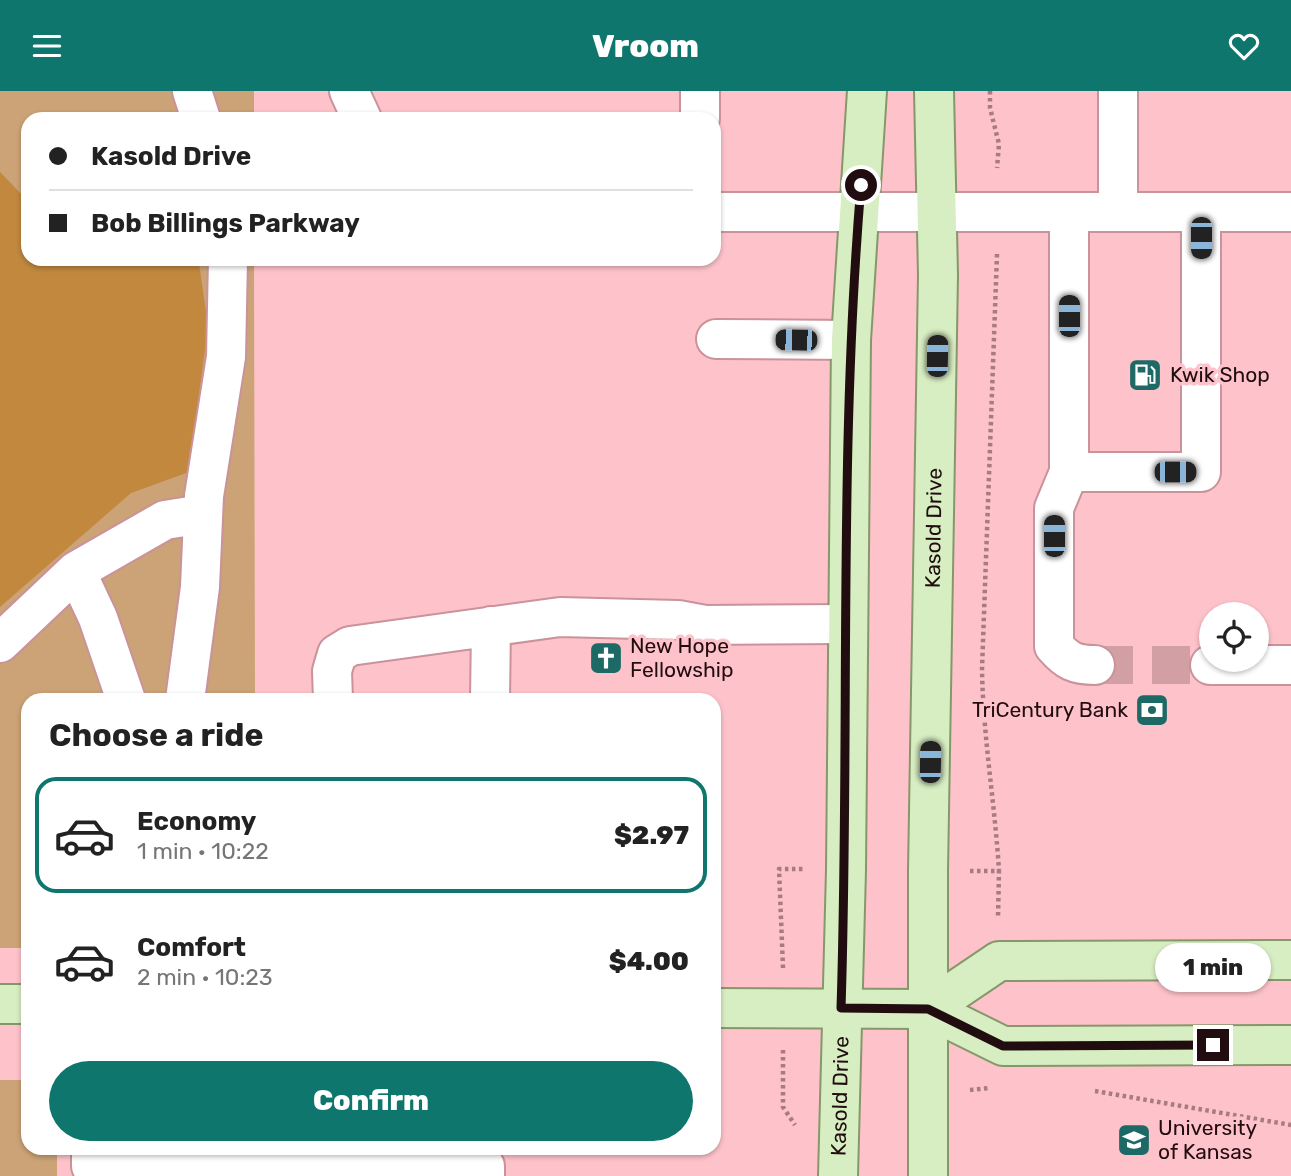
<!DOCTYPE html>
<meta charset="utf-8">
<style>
body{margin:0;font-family:Rubik,sans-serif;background:#f6f6f6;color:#222;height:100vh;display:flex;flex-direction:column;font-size:26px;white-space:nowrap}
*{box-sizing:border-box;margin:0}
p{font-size:23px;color:#767676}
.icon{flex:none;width:38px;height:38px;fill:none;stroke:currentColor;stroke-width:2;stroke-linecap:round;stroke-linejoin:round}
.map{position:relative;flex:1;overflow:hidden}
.drawer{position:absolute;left:21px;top:602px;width:700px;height:462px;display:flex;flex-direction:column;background:#fff;border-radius:21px;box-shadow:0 2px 5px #0004}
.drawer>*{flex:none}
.hud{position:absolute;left:21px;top:21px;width:700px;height:154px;border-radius:21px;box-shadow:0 2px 5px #0004;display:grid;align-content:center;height:154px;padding:0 28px;background:#fff}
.buttons{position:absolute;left:1199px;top:511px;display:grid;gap:14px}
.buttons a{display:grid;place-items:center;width:70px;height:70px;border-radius:50%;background:#fff;box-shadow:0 2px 5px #0004;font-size:35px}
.end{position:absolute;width:32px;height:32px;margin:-16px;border:9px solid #210d10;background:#fff;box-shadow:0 0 0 4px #fff}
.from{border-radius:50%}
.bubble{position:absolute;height:49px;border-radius:24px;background:#fff;box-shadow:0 2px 5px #0004;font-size:23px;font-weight:800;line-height:49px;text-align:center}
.car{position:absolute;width:21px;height:42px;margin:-21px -10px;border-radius:9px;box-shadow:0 0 5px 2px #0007;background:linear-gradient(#222 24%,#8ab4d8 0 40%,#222 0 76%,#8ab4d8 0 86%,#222 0)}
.hud b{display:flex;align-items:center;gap:24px;height:66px;font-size:26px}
.hud b+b{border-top:2px solid #e0e0e0}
.hud i{width:18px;height:18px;background:#222}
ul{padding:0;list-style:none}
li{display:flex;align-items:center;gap:21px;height:116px;margin:0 14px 10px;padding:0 14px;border:4px solid transparent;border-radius:21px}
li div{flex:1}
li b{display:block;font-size:26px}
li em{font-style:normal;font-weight:800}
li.on{border-color:#0f766e}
li>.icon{width:63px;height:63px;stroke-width:1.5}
h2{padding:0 28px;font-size:32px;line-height:84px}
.primary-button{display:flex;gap:14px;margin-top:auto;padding:14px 28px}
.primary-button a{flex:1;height:80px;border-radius:42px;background:#0f766e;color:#fff;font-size:28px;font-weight:800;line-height:80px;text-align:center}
header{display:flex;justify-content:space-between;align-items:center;height:91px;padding:0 28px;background:#0f766e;color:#fff;font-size:32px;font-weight:800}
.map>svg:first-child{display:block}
.green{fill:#cba376}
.forest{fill:#c1883e}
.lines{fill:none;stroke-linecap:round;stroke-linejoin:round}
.minor-tunnel{stroke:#d29fa5;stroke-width:38;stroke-dasharray:38 19;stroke-linecap:butt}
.minor-casing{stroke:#ca9299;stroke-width:42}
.major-casing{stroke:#86976a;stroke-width:42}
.path{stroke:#a77b81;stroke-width:4.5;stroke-dasharray:3.5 3.5;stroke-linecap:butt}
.minor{stroke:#fff;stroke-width:38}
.major{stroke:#d7edc2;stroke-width:38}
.route{stroke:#210d10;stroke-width:9}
.labels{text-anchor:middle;stroke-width:7;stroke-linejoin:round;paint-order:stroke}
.poi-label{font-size:21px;fill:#210d10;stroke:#fec3ca;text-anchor:start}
.street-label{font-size:21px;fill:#210d10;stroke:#fec3ca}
</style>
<header><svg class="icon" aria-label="menu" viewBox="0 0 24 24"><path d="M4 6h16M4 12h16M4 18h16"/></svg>Vroom<svg class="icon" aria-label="heart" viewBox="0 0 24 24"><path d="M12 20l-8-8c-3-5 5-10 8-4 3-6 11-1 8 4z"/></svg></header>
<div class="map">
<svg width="1291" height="1085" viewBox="0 0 1291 1085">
<rect width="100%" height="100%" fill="#fec3ca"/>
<!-- green -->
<path class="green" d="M 0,0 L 254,0 L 254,28 L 28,28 L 28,168 L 254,168 L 255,609 L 28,609 L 28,857 L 0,857 Z
M 0,989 L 28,989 L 28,1057 L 57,1057 L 57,1085 L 0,1085 Z"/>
<!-- forest -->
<path class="forest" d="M 0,81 L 28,110 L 28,168 L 176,168 L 199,172 L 208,235 L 189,381 L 131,402 L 0,516 Z"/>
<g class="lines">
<!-- minor-tunnel -->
<path class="minor-tunnel" d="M 1095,574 L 1210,574"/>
<!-- minor casing -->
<g class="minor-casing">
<path id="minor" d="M 192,0 L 201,28
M 349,0 L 362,28
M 700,0 L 700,28
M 1118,0 L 1118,121
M 714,121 L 1291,121
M 1069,121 L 1069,381 L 1201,381 L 1201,121
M 716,248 L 851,249
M 1069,381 L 1054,417 L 1054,555 C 1067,570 1075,574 1095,574
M 76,480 L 165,429 L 203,423
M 0,552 L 76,480 L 98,527 L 126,609
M 1210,574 L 1291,574
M 185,609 L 200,496 L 204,405 L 226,266 L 228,168
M 333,609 L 332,580 L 337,563 L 350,555 L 560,526 L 678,529 L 705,534 L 847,533
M 490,609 L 491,535
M 91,1057 L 91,1075 L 485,1075 L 485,1085"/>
</g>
<!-- major casing -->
<g class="major-casing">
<g id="major">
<path d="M 0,913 L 28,913"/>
<path d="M 714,917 L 928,918 L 1003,955 L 1291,954"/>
<path d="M 928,918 L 999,870 L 1291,869"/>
<path id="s1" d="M 838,1085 L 846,779 L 851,249 L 867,0"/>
<path id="s2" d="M 928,1085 L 928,780 L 938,184 L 934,0"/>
</g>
</g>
<!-- path -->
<path class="path" d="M 990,0 L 990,17 L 999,53 L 997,77
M 997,163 L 982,578 C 983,646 995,713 999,780
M 970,780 L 999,780 L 998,827
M 783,877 L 779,778 L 804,778
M 783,959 L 783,1016 L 795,1034
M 970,999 L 989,997
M 1095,1000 L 1291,1034"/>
<!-- minor -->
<use href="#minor" class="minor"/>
<!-- major -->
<use href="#major" class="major"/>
</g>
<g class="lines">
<!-- route -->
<path class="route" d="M 861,94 C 838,367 850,643 841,917 L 928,918 L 1003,955 L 1213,954"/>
</g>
<!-- icons -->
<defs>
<g id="fuel-square" transform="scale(1.75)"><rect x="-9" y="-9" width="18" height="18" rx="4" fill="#1c6965" stroke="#fec3ca"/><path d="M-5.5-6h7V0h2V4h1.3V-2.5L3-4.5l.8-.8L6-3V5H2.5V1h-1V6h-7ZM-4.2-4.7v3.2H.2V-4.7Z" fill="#fff"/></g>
<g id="church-square" transform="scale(1.75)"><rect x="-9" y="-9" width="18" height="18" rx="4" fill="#1c6965" stroke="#fec3ca"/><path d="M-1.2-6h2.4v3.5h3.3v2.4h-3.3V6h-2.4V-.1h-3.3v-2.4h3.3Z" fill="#fff"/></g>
<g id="bank-square" transform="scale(1.75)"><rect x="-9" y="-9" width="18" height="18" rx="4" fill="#1c6965" stroke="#fec3ca"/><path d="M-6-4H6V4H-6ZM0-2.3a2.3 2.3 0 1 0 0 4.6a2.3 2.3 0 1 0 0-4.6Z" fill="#fff"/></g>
<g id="university-square" transform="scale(1.75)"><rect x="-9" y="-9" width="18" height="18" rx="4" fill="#1c6965" stroke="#fec3ca"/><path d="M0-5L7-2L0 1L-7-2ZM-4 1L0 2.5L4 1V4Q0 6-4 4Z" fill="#fff"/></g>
</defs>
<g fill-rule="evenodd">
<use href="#fuel-square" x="1145" y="284"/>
<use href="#church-square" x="606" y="567"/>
<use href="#bank-square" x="1152" y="619"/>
<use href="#university-square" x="1134" y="1049"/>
</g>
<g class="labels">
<!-- poi labels -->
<g class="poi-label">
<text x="1170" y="291">Kwik Shop</text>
<text x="630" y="562">New Hope<tspan x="630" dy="24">Fellowship</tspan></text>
<text x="1128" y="626" text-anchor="end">TriCentury Bank</text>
<text x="1158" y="1044">University<tspan x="1158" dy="24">of Kansas</tspan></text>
</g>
<!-- street labels -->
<g class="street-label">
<text dy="7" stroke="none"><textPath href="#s2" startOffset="648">Kasold Drive</textPath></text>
<text dy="7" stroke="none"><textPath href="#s1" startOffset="80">Kasold Drive</textPath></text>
</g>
</g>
</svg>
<div class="buttons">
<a><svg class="icon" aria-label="locate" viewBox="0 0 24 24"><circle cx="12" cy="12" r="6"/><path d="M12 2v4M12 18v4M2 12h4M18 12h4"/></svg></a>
</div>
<i class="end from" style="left:861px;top:94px"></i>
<i class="end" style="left:1213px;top:954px"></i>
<div class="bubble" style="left:1155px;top:852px;width:116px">1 min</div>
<i class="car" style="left:1201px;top:147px;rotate:180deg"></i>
<i class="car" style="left:1069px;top:225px;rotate:0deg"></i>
<i class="car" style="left:796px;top:249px;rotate:271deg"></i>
<i class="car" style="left:937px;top:265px;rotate:1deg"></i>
<i class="car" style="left:1175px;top:381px;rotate:90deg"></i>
<i class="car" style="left:1054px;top:445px;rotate:0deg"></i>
<i class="car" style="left:930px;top:671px;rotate:1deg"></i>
<div class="hud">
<b><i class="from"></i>Kasold Drive</b>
<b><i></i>Bob Billings Parkway</b>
</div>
<section class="drawer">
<h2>Choose a ride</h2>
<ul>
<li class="on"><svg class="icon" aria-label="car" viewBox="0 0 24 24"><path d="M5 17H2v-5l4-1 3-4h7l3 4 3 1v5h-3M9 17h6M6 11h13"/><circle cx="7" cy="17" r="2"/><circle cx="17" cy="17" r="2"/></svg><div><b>Economy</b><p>1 min · 10:22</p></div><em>$2.97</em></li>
<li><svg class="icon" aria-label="car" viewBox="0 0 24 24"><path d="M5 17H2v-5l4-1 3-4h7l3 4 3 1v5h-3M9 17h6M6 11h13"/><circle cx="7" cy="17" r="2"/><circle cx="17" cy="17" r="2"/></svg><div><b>Comfort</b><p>2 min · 10:23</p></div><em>$4.00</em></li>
</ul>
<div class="primary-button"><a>Confirm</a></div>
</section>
</div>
